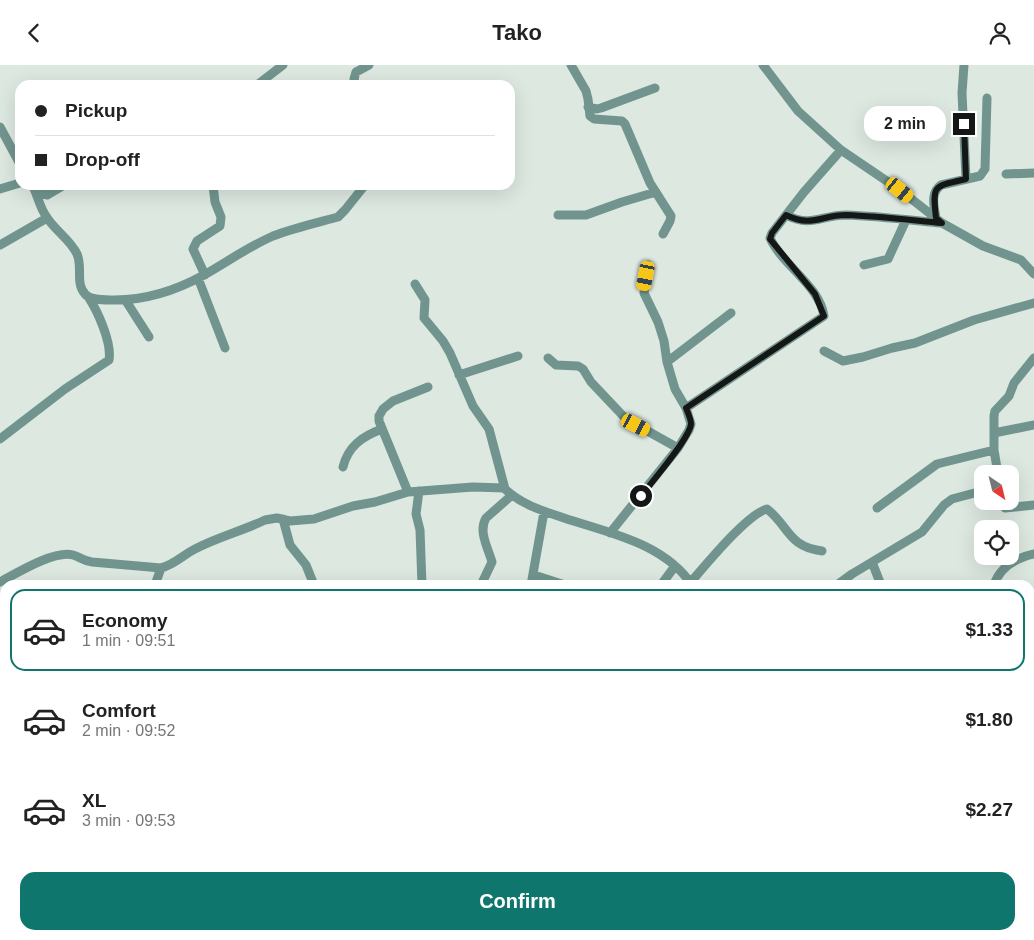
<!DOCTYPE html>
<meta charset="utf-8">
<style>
body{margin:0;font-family:Arial,sans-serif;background:#f2f2f2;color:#222;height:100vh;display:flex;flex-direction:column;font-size:19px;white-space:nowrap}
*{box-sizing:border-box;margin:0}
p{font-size:16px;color:#767676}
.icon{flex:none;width:28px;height:28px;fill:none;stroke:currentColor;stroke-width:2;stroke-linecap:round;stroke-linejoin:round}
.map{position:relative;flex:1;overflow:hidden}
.details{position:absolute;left:0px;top:515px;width:1035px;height:360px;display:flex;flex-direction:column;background:#fff;border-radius:15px 15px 0 0;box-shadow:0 5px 20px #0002}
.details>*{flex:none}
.banner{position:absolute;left:15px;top:15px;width:500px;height:110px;border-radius:15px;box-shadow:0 5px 20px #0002;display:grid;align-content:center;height:110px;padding:0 20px;background:#fff}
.needle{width:32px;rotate:145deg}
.buttons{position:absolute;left:974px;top:400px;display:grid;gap:10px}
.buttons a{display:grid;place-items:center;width:45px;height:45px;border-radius:10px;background:#fff;box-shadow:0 5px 20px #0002;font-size:25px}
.end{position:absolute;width:22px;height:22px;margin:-11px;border:6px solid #141715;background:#fff;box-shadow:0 0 0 2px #fff}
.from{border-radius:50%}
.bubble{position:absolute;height:35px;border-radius:15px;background:#fff;box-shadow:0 5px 20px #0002;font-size:16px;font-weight:700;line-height:35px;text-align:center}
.car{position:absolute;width:15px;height:30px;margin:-15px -8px;border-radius:6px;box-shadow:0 0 4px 1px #0007;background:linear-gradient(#f5c518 24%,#345 0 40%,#f5c518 0 76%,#345 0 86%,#f5c518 0)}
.banner b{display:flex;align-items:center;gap:18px;height:48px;font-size:19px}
.banner b+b{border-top:1px solid #e0e0e0}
.banner i{width:12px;height:12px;background:#222}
ul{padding:9px 0 0;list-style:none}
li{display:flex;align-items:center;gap:15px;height:82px;margin:0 10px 8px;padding:0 10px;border:2px solid transparent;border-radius:15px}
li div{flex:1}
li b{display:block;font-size:19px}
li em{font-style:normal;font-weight:700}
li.active{border-color:#0f766e}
li>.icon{width:45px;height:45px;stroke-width:1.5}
.button{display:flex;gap:10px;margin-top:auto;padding:10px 20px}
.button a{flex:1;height:58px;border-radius:15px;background:#0f766e;color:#fff;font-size:20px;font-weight:700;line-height:58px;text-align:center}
header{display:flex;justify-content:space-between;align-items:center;height:65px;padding:0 20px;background:#fff;font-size:22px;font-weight:700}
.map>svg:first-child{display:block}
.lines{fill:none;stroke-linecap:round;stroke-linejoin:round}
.minor{stroke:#71958e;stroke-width:9}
.route{stroke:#141715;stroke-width:6}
</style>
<header><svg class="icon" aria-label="back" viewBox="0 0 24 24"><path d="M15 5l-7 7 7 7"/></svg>Tako<svg class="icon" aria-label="person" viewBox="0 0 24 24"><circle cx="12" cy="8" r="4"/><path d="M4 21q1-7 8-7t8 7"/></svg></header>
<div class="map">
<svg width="1034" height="875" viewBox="0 0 1034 875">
<rect width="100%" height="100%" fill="#dde8e1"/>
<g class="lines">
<!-- minor -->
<path class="minor" d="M 571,0 L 586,26 L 588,34 L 590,51 L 594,54 L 622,56 L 625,59 L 650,118 L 671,151 L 670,156 L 663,169
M 763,0 L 798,46 L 841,85 L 900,125 L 942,158 L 983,181 L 1021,195 L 1034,209
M 964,0 L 962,28 L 966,114
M 257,20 L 283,0
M 356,20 L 354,14 L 356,7 L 369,0
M 588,42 L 597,44 L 601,43 L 655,23
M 0,62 L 20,99
M 1006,109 L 1034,108
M 32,120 C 38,130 39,141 46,151 C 54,165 70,174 77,189 C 83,202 75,218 85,229 C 90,235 102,235 110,235 C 143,236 175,226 204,210 C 227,197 248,182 273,171 C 294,163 316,158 338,152 L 345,145 L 365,120
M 0,124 L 20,118
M 36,126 L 47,130 L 64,120
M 558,150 L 586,150 L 622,137 L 656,127
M 786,150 C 812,163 821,150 846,150 C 877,151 910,155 941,158
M 936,153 C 934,141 930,128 941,120 L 980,111 L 985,104 L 987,33
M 0,180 L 47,153
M 864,200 L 888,194 L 906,155
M 205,210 L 193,184 L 197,176 L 220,161 L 221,152 L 215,137 L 213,120
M 198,213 L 225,283
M 415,219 L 425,235 L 424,253 L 443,276 L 450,288 L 473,341 L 489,364 L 505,424 C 522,440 543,446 564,453 C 609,468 664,478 692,520
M 126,236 L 149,272
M 824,286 L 843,296 L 863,292 L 892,283 L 915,278 L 974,255 L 1034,238
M 548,293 L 556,300 L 578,301 L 583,304 L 591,317 L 626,354 L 678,383
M 667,297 L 731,248
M 459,310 L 518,291
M 686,343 L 824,251 C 820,221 782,200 770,173 L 772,168 L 804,127 L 841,85
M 994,368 L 1034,360
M 0,374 L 65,324 L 109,295 C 112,278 98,247 89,233
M 343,402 C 348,381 363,371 382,364
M 998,409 L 994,385 L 994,351 L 995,346 L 1009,331 L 1014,318 L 1034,293
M 419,426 L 416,449 L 420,465 L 422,520
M 408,427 L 388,378 L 379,356 L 379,351 L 383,344 L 393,336 L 428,322
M 1001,436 L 1005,443 L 1034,440
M 877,443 L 937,399 L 994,385
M 283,454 L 290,480 L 306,500 L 314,520
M 610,468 L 678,383 L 689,365 L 691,359 L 686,343 L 675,324 L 667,297 L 664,276 L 658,257 L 644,228 L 648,200
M 872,497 L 881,520
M 534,510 L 565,520
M 0,517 C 17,508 54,485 73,490 C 80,492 83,496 92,497 L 161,503 C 174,500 183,490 195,484 C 218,472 242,466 265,455 L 277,453 L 290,456 L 314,454 L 353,441 L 375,437 L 408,427 L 473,422 L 504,423
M 690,518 C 705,501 747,449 767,444 C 789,461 788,482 822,486
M 155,520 L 161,503
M 481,520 L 492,497 C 488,483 478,466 486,453 L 512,430
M 531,520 L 544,447
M 661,520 L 675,501
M 837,520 L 852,509 L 922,467 L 944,440 L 952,434 L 982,426
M 994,520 C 1000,502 1016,493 1034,489
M 1030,615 L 1034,614
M 0,713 L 5,716
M 0,828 L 5,827
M 1030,830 L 1034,828
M 77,870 L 80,875
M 420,870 L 424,875
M 498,870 L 500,875
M 715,870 L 717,875
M 830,870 L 832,875
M 256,875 L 264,870
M 556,875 L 565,870
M 621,875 L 632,870
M 926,875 L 933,870"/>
</g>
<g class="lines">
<!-- route -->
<path class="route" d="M 641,431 C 651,418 690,373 691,359 C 691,354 688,348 686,343 L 824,251 L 815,229 L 770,174 L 772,168 L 786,150 C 812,163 821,150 846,150 C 877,151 910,155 942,158 L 936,153 C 932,118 934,122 966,114 L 964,59"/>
</g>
</svg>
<div class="buttons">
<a><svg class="needle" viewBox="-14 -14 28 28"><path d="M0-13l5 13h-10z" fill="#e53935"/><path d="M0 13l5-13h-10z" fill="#767676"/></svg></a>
<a><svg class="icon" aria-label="locate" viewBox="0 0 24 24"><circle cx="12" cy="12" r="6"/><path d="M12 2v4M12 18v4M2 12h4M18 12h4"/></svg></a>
</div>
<i class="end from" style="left:641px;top:431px"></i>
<i class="end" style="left:964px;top:59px"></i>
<div class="bubble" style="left:864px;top:41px;width:82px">2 min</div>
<i class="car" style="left:900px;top:125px;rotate:129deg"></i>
<i class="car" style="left:646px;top:211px;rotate:191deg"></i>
<i class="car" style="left:636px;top:360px;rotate:117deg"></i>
<div class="banner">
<b><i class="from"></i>Pickup</b>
<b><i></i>Drop-off</b>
</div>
<section class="details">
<ul>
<li class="active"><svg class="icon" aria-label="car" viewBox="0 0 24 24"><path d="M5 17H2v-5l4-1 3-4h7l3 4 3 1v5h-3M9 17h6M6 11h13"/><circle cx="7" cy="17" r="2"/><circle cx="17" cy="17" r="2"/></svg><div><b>Economy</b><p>1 min · 09:51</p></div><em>$1.33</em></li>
<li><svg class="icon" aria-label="car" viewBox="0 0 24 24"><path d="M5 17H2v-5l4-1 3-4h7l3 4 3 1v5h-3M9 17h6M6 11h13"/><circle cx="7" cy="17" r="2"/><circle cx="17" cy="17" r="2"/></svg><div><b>Comfort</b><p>2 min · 09:52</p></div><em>$1.80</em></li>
<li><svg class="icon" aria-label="car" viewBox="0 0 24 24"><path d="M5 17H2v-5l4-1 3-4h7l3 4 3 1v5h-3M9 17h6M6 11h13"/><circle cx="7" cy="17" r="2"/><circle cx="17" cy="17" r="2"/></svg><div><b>XL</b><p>3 min · 09:53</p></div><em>$2.27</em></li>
</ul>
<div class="button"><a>Confirm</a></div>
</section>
</div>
